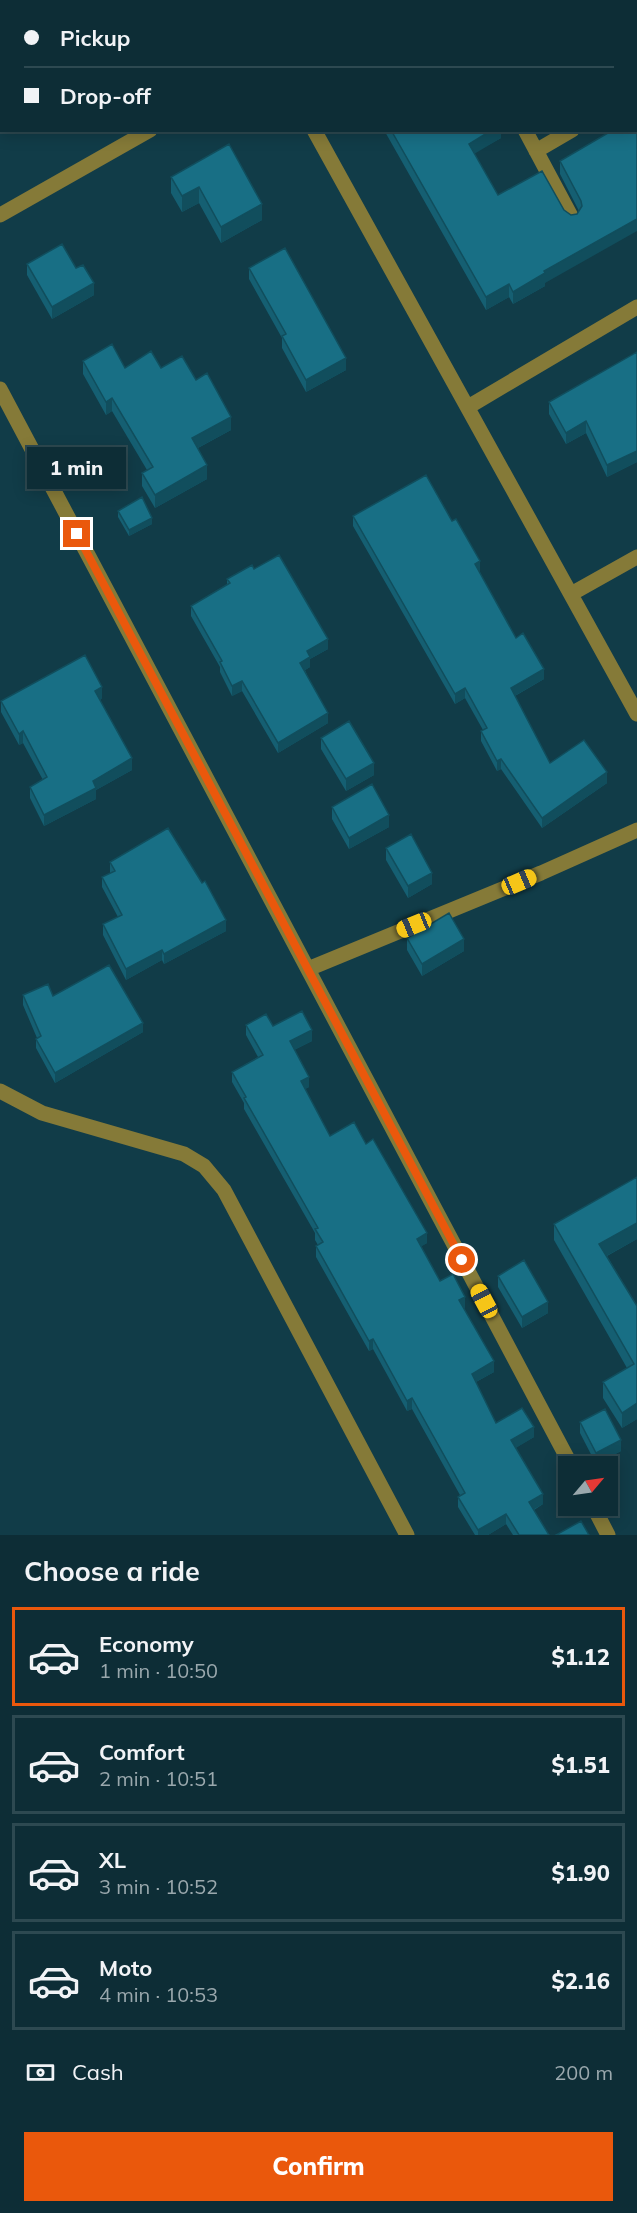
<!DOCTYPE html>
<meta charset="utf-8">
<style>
body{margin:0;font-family:Mulish,sans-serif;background:#16353e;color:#f1f3f6;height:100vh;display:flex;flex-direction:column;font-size:22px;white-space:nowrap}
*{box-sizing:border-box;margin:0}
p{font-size:20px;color:#9aa8ad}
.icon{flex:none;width:33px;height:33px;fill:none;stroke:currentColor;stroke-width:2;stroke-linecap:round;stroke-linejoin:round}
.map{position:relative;height:1535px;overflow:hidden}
.details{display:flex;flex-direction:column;background:#0d2d36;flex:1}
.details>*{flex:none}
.banner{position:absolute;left:0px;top:0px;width:638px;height:132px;box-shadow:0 3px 15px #0003,0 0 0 2px #2d4951;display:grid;align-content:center;height:132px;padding:0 24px;background:#0d2d36}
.needle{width:39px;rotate:61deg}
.tools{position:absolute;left:558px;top:1456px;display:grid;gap:12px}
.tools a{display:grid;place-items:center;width:60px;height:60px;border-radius:0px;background:#0d2d36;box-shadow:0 3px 15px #0003,0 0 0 2px #2d4951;font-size:30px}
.end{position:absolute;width:27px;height:27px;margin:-14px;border:8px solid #ea580c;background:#fff;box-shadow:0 0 0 3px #fff}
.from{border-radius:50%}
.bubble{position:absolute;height:42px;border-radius:0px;background:#0d2d36;box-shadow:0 3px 15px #0003,0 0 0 2px #2d4951;font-size:20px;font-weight:800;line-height:42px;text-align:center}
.car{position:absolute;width:18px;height:36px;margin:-18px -9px;border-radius:8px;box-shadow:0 0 4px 2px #0007;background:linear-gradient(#f5c518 24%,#345 0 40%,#f5c518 0 76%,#345 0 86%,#f5c518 0)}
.banner b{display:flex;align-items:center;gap:21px;height:57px;font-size:22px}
.banner b+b{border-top:2px solid #2d4951}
.banner i{width:15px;height:15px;background:#f1f3f6}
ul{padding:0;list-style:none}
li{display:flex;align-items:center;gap:18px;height:99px;margin:0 12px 9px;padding:0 12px;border:3px solid #2d4951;border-radius:0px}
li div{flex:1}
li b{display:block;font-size:22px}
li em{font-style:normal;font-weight:800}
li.current{border-color:#ea580c}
li>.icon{width:54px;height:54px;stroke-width:1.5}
h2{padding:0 24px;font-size:27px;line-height:72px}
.pay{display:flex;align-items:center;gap:15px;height:66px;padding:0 24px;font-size:22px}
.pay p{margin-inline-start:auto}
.cta{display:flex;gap:12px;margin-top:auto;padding:12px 24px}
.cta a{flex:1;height:69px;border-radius:0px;background:#ea580c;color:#fff;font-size:24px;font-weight:800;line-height:69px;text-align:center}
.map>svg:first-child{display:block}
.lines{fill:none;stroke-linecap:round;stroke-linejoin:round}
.minor{stroke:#857a38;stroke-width:15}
.wall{fill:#155f72}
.shaded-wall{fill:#114e5d}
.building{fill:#186f85;stroke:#114e5d;stroke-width:1.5}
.route{stroke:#ea580c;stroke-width:8}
</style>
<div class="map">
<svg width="637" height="1535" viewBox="0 0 637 1535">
<rect width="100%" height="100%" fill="#113c48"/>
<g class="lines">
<!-- minor -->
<path class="minor" d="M 242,0 L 243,2
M 375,2 L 378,0
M 636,93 L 637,93
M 314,130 L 637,714
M 525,130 L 572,218
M 536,151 L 572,130
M 0,215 L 150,130
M 0,389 L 572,1467
M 468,407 L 637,307
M 571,594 L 637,557
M 308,969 L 541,873 L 637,830
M 0,1091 L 42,1113 L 184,1154 L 204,1166 L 224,1190 L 407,1535
M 593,1506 L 608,1535"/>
</g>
<!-- wall -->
<path class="wall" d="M 384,130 L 501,130 L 501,138 L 474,153 L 498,195 L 564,210 L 571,215 L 577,214 L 579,211 L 560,174 L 560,161 L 636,130 L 545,283 L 545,286 L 513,304 L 509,297 L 486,310 Z
M 229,144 L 262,220 L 221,243 L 199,203 L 182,212 L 171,193 L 171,177 Z
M 27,264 L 76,268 L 94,295 L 52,319 L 27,275 Z
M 249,268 L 346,370 L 306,392 L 282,348 L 282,338 L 249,279 Z
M 637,352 L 637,462 L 607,477 L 586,433 L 566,444 L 549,414 L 549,402 Z
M 83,361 L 125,368 L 161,368 L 196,380 L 231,430 L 198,448 L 207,479 L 155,508 L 142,486 L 142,473 L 147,470 L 112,411 L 106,415 L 83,374 Z
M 118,511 L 152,524 L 129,536 L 118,517 Z
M 353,516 L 480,571 L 479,572 L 516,638 L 544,679 L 515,696 L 550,763 L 607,783 L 542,828 L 501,769 L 497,771 L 481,741 L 481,731 L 483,730 L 465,698 L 455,704 L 353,526 Z
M 254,569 L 328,649 L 310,659 L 310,667 L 305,670 L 328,723 L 278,753 L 242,691 L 232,696 L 220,672 L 220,667 L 191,616 L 191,606 L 227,585 L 227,579 Z
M 102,698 L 100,700 L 132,770 L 96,790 L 96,799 L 44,826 L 30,798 L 30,787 L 43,780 L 23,743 L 19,745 L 1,712 L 1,701 Z
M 321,738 L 374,775 L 346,791 L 321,749 Z
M 332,807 L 389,827 L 349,849 L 332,819 Z
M 386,848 L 432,884 L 408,898 L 386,860 Z
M 110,862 L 226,931 L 164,964 L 162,960 L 126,980 L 103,935 L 103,924 L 118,917 L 102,887 L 102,877 L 110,873 Z
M 407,938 L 464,951 L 422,976 L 407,950 Z
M 23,995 L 53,996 L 143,1032 L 55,1083 L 36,1048 L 36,1039 L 37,1038 L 23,1005 Z
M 246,1025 L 273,1026 L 312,1041 L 294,1050 L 309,1087 L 305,1089 L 330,1136 L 366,1144 L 427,1243 L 421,1246 L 440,1281 L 465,1307 L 464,1308 L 494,1372 L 476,1382 L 496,1423 L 534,1437 L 515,1448 L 543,1504 L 534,1510 L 549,1535 L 513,1535 L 506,1524 L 488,1535 L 475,1535 L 458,1507 L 458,1497 L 460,1495 L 412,1409 L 407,1411 L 373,1349 L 369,1351 L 316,1257 L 316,1246 L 318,1245 L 315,1240 L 315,1233 L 244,1109 L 244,1103 L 232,1082 L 232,1072 L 258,1057 L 246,1035 Z
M 637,1177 L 637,1239 L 607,1256 L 637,1306 L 637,1419 L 622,1428 L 603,1398 L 603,1382 L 627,1368 L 554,1240 L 554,1224 Z
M 498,1276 L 548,1313 L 522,1328 L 498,1287 Z
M 580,1422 L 621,1451 L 596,1464 L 580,1433 Z"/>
<!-- shaded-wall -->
<path class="shaded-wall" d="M 492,130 L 501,130 L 501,138 L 469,157 L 469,144 Z
M 199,187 L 199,203 L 182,212 L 182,196 Z
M 262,204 L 262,220 L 221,243 L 221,227 Z
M 637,219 L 637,231 L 545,283 L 545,286 L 513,304 L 513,292 L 544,271 Z
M 94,283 L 94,295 L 52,319 L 52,307 Z
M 509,284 L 509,297 L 486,310 L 486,297 Z
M 346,358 L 346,370 L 306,392 L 306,380 Z
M 112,398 L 112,411 L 106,415 L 106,402 Z
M 231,417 L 231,430 L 192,451 L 192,438 Z
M 586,421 L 586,433 L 566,444 L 566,433 Z
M 637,451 L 637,462 L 607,477 L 607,465 Z
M 207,465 L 207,479 L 155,508 L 155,495 Z
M 152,518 L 152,524 L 129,536 L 129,530 Z
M 480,561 L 480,571 L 475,574 L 475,564 Z
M 328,639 L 328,649 L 310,659 L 310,667 L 300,673 L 300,663 L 307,651 Z
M 544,669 L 544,679 L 511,698 L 511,688 Z
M 242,681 L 242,691 L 232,696 L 232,686 Z
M 102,687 L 102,698 L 95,702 L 95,691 Z
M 465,688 L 465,698 L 455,704 L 455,694 Z
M 328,713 L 328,723 L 278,753 L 278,743 Z
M 23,731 L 23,743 L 19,745 L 19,734 Z
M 132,758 L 132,770 L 96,790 L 96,799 L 44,826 L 44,815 L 93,781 Z
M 501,759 L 501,769 L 497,771 L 497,761 Z
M 374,763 L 374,775 L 346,791 L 346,779 Z
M 607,772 L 607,783 L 542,828 L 542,818 Z
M 389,815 L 389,827 L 349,849 L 349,838 Z
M 432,873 L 432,884 L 408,898 L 408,886 Z
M 226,920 L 226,931 L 164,964 L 164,954 Z
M 464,939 L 464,951 L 422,976 L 422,964 Z
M 162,950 L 162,960 L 126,980 L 126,969 Z
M 143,1023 L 143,1032 L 55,1083 L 55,1073 Z
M 312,1030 L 312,1041 L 290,1052 L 290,1041 Z
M 309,1077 L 309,1087 L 301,1091 L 301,1081 Z
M 637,1223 L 637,1239 L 599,1260 L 599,1244 Z
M 427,1233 L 427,1243 L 417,1249 L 417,1239 Z
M 465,1297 L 465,1307 L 459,1310 L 459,1300 Z
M 548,1302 L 548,1313 L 522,1328 L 522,1317 Z
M 373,1339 L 373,1349 L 369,1351 L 369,1341 Z
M 494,1361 L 494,1372 L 472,1384 L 472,1374 Z
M 412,1398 L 412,1409 L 407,1411 L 407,1401 Z
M 637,1403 L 637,1419 L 622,1428 L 622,1413 Z
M 534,1427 L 534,1437 L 511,1451 L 511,1440 Z
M 621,1440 L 621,1451 L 596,1464 L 596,1453 Z
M 543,1494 L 543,1504 L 529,1512 L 529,1502 Z
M 506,1514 L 506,1524 L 488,1535 L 478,1535 L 478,1530 Z"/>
<!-- building -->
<path class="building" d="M 120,0 L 157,0 L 158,2 L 118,2 Z
M 524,0 L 584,0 L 585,2 L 521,2 Z
M 636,117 L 637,117 L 637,219 L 544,271 L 545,273 L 513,292 L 509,284 L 486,297 L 391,130 L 492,130 L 469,144 L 498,195 L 542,171 L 564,210 L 571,215 L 577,214 L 582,206 L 581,201 L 560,161 L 613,130 L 636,130 Z
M 229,144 L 262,204 L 221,227 L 199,187 L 182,196 L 171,177 Z
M 62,244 L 76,268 L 83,265 L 94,283 L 52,307 L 27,264 Z
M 285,248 L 346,358 L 306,380 L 282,336 L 286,334 L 249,268 Z
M 112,344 L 125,368 L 151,351 L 161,368 L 182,356 L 196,380 L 207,373 L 231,417 L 192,438 L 207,465 L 155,495 L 142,473 L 153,467 L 112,398 L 106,402 L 83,361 Z
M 637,352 L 637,451 L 607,465 L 586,421 L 566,433 L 549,402 Z
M 426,475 L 452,521 L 456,519 L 480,561 L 475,564 L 516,638 L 523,633 L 544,669 L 511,688 L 550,763 L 584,740 L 607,772 L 542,818 L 501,759 L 497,761 L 481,731 L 487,728 L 465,688 L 455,694 L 353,516 Z
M 142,497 L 152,518 L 129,530 L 118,511 Z
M 279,555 L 328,639 L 307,651 L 310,657 L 300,663 L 328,713 L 278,743 L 242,681 L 232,686 L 220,662 L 222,661 L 191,606 L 230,583 L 227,579 L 252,565 L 254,569 Z
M 85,655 L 102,687 L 95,691 L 132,758 L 93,781 L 96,788 L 44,815 L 30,787 L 47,777 L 23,731 L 19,734 L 1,701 Z
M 349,721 L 374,763 L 346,779 L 321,738 Z
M 372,784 L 389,815 L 349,838 L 332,807 Z
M 168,828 L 202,883 L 205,881 L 226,920 L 164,954 L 162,950 L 126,969 L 103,924 L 122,915 L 102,877 L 115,871 L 110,862 Z
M 411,834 L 432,873 L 408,886 L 386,848 Z
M 449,913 L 464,939 L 422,964 L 407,938 Z
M 109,965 L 143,1023 L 55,1073 L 36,1039 L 41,1036 L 23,995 L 48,984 L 53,996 Z
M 302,1011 L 312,1030 L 290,1041 L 309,1077 L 301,1081 L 330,1136 L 354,1122 L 366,1144 L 373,1139 L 427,1233 L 417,1239 L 440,1281 L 453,1274 L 465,1297 L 459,1300 L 494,1361 L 472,1374 L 496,1423 L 522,1408 L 534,1427 L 511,1440 L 543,1494 L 529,1502 L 549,1535 L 519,1535 L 506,1514 L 478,1530 L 458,1497 L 465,1493 L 412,1398 L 407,1401 L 373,1339 L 369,1341 L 316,1246 L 323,1242 L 315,1229 L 318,1228 L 244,1098 L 246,1097 L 232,1072 L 263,1055 L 246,1025 L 266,1014 L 273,1026 Z
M 637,1177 L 637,1223 L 599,1244 L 637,1306 L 637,1403 L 622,1413 L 603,1382 L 634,1364 L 554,1224 Z
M 524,1260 L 548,1302 L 522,1317 L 498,1276 Z
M 605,1409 L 621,1440 L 596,1453 L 580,1422 Z
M 581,1521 L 589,1535 L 556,1535 Z"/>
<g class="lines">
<!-- route -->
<path class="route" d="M 77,534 L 462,1260"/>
</g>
</svg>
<div class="tools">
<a><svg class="needle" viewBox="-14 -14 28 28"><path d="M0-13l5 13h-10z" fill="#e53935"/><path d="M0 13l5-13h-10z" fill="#9aa8ad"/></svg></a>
</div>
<i class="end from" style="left:462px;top:1260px"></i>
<i class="end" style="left:77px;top:534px"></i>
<div class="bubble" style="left:27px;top:447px;width:99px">1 min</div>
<i class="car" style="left:519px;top:882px;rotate:67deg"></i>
<i class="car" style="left:414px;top:925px;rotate:248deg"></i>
<i class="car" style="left:484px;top:1301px;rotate:332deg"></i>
<div class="banner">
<b><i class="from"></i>Pickup</b>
<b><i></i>Drop-off</b>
</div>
</div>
<section class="details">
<h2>Choose a ride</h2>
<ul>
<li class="current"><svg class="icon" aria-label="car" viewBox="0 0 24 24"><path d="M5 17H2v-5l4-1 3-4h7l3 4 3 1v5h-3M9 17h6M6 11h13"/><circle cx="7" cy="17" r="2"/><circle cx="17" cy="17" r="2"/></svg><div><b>Economy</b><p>1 min · 10:50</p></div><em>$1.12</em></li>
<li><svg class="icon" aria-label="car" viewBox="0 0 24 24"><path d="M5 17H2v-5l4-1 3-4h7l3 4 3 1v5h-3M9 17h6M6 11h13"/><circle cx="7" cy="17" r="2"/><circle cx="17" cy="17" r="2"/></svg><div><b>Comfort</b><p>2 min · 10:51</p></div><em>$1.51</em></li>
<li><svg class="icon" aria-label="car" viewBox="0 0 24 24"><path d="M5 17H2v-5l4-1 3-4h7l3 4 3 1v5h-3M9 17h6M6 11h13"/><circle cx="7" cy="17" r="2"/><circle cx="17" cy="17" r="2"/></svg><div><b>XL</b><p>3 min · 10:52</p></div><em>$1.90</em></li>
<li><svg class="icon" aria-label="car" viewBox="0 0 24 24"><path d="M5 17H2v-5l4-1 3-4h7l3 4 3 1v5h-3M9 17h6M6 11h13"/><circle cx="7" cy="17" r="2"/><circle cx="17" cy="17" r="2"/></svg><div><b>Moto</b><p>4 min · 10:53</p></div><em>$2.16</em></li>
</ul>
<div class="pay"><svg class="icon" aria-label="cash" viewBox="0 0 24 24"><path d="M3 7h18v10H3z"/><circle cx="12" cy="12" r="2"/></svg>Cash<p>200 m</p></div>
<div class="cta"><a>Confirm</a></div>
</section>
